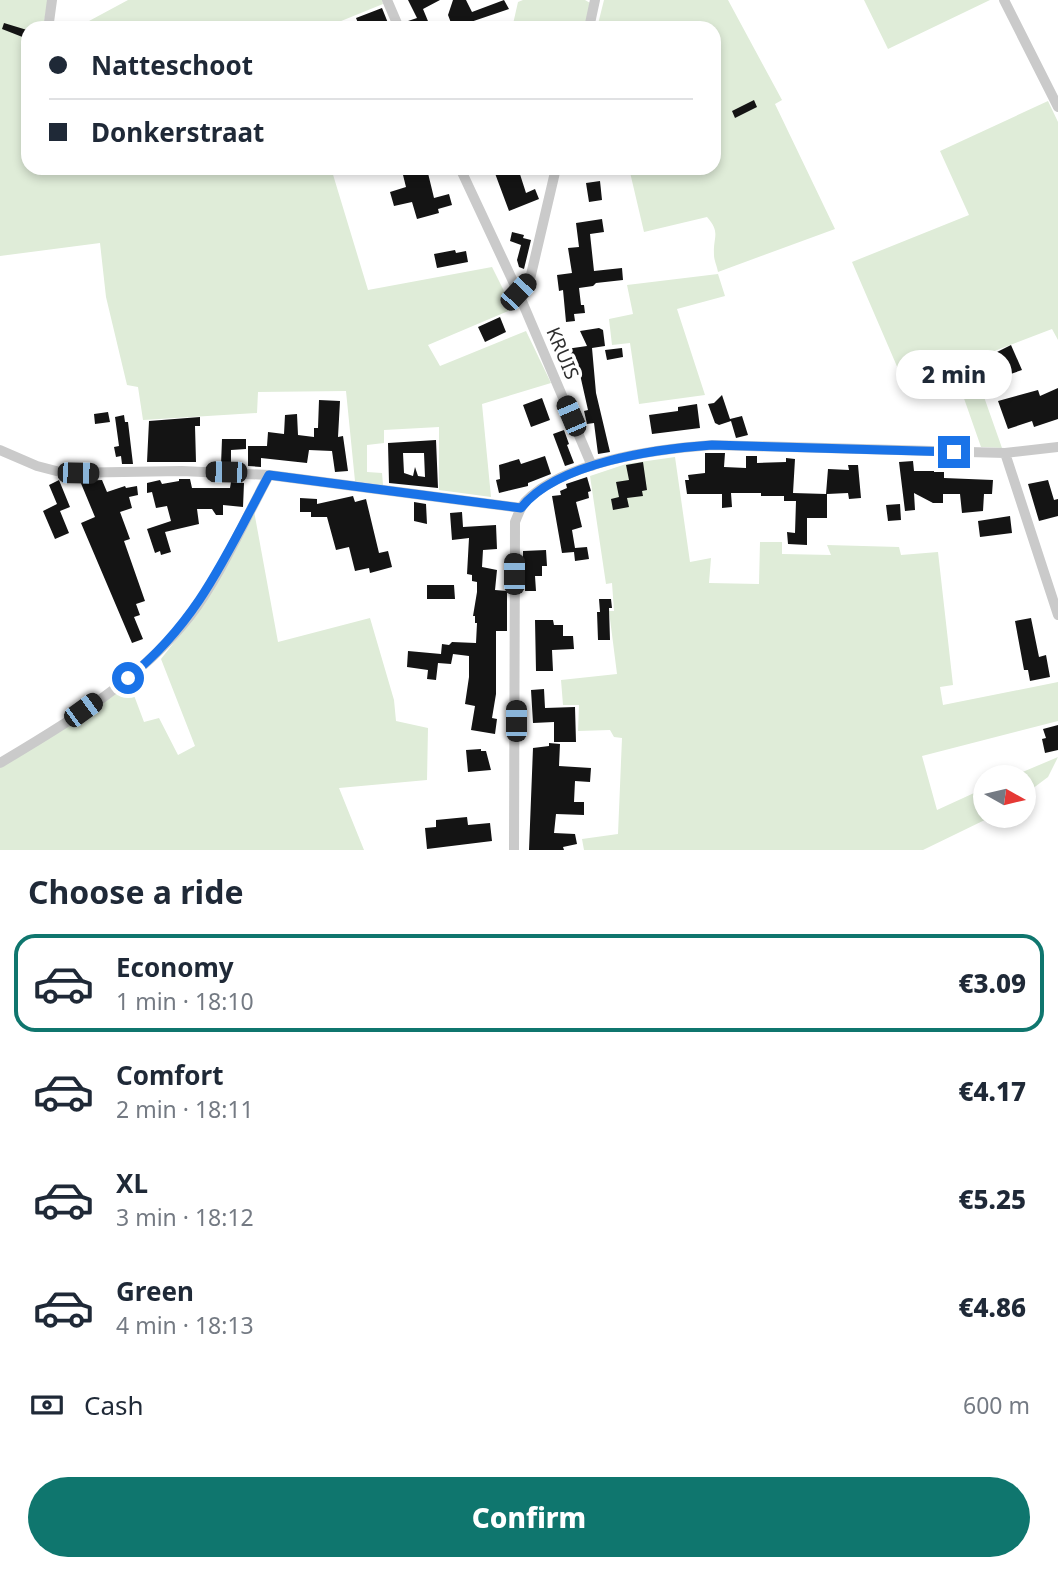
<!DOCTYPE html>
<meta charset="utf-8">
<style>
body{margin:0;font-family:"Noto Sans",sans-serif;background:#f6f6f7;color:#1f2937;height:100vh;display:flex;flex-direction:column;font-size:26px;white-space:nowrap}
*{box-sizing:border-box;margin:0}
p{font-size:23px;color:#747a83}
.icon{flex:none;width:38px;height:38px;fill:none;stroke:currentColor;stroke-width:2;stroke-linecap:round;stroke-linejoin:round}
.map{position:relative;height:850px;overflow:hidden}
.panel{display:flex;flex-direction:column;background:#fff;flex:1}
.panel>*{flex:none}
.top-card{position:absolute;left:21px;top:21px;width:700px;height:154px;border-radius:21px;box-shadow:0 4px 10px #0003;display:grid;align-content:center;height:154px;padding:0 28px;background:#fff}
.needle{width:46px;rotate:98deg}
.buttons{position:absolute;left:973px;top:765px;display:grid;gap:14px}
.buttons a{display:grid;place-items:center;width:63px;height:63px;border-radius:50%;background:#fff;box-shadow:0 4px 10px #0003;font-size:35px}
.end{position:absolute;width:32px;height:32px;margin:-16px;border:9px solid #1a73e8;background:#fff;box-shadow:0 0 0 4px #fff}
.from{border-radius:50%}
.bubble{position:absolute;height:49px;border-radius:24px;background:#fff;box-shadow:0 4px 10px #0003;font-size:23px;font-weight:800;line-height:49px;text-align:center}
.car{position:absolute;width:21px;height:42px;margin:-21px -10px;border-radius:9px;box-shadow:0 0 5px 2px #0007;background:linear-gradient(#222 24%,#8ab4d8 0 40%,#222 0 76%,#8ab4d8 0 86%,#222 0)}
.top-card b{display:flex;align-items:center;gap:24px;height:66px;font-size:26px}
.top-card b+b{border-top:2px solid #e0e1e3}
.top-card i{width:18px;height:18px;background:#1f2937}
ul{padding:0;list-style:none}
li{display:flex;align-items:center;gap:21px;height:98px;margin:0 14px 10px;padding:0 14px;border:4px solid transparent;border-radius:21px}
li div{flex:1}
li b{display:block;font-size:26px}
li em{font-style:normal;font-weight:800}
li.selected{border-color:#0f766e}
li>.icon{width:63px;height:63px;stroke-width:1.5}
h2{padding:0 28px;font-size:32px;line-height:84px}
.pay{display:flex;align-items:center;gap:18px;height:77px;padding:0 28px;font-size:26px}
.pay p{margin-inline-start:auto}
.primary-button{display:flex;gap:14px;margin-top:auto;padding:14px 28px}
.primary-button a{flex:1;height:80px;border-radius:42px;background:#0f766e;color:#fff;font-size:28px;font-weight:800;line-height:80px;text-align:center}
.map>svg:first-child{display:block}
.green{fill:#dfecd8}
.building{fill:#141414;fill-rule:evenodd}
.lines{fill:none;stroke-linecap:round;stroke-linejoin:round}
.minor{stroke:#cacaca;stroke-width:10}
.route{stroke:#1a73e8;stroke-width:9}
.labels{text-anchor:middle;stroke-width:7;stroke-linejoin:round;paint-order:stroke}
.street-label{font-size:19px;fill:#2d2d2d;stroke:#fff}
</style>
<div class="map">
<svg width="1058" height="850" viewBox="0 0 1058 850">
<rect width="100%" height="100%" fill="#fff"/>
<!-- green -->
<path class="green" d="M 0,0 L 48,0 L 43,28 L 28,28 L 28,168 L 331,168 L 368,290 L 492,267 L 513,309 L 428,345 L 440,366 L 526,331 L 551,383 L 482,404 L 491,497 L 439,490 L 439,427 L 384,430 L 384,443 L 367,445 L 367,472 L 382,473 L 383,485 L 355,481 L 346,391 L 258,392 L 257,413 L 143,420 L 138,387 L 127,385 L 106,297 L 100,243 L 0,256 Z
M 128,0 L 382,0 L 383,4 L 324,28 L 76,28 Z
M 523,0 L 585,0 L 592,4 L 586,28 L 505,28 L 513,24 L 518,2 Z
M 604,0 L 728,0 L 782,100 L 775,104 L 835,229 L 718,272 C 717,266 714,260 714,255 C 713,236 721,233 707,217 L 644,232 L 629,168 L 714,168 L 714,28 L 597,28 Z
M 864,0 L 990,0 L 888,49 Z
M 1048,101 L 1058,122 L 1058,340 L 1052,329 L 971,360 L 1002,448 L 981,447 L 953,367 L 905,385 L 852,262 L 969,215 L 940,151 Z
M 718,274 L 725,296 L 677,309 L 705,395 L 639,404 L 630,343 L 612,345 L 609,319 L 633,314 L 627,285 Z
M 675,457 L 690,562 L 711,558 L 709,583 L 759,584 L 760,542 L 782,542 L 782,554 L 831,555 L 827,545 L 899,547 L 901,555 L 938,552 L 953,685 L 940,687 L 943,705 L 1058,682 L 1058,721 L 922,756 L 937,810 L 985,788 L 985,816 L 993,816 L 923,850 L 584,850 L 582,839 L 618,834 L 622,738 L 614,737 L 610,730 L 578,731 L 579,705 L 563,705 L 561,680 L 617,674 L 609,611 L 614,611 L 612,583 L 606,584 L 590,476 L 626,464 Z
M 254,511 L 278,642 L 370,618 L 394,700 L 396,721 L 428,728 L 427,780 L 339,788 L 364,850 L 0,850 L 0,768 L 76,721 L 129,682 L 144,722 L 159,718 L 178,755 L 195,746 L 161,659 L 196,614 Z
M 1058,757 L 1048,777 L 1024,795 L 1024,777 L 1011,777 Z"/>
<!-- building -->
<path class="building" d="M 408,0 L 440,0 L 423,9 L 430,26 L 407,28 L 405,22 L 417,18 Z
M 453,0 L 466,0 L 472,12 L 504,0 L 509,9 L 453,28 L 448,15 Z
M 382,8 L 390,28 L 360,28 L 356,18 Z
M 4,23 L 27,30 L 25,38 L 2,29 Z
M 754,100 L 757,107 L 735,118 L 732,111 Z
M 493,168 L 518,168 L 526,193 L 535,189 L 539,199 L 509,211 Z
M 427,169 L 434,198 L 449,194 L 452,205 L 438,209 L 439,213 L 417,219 L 412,202 L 394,206 L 390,192 L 406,187 L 403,175 Z
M 600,181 L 602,200 L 589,202 L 586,183 Z
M 602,219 L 604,232 L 590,234 L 594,271 L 622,268 L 623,280 L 596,283 L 593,286 L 579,288 L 581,305 L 584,305 L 585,313 L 574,314 L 575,321 L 566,322 L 563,290 L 559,291 L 557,275 L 572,273 L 568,248 L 579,247 L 576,223 Z
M 512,232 L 524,235 L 523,238 L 531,240 L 524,269 L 519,267 L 517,260 L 521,245 L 510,241 Z
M 455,250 L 456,253 L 466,251 L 468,262 L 437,268 L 434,254 Z
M 500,317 L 506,332 L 485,342 L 478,327 Z
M 599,328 L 603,330 L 605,346 L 592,348 L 596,393 L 610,452 L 598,454 L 594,423 L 587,424 L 584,411 L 588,410 L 579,370 L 565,374 L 552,347 L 563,342 L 566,349 L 587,346 L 580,331 Z
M 1011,345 L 1022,370 L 1002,377 L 995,353 Z
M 622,348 L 623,357 L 607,360 L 605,350 Z
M 1058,388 L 1058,419 L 1034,427 L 1032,421 L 1008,429 L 998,401 L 1038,390 L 1040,396 Z
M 722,395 L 730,419 L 742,416 L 748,435 L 736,438 L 731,421 L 719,425 L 715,423 L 708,404 L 714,403 Z
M 542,398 L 550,420 L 531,427 L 523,405 Z
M 319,400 L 340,401 L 338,437 L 343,436 L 348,471 L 335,472 L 332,451 L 309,450 L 307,463 L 261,458 L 261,467 L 248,466 L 248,446 L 267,446 L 268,432 L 284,434 L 285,415 L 297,414 L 298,435 L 314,437 L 314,428 L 318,428 Z
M 697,404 L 700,428 L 652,434 L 649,415 L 678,411 L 678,407 Z
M 108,412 L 110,422 L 95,424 L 94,414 Z
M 124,415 L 125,422 L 128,422 L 133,464 L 122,464 L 121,456 L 116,457 L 114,447 L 119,446 L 115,417 Z
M 200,417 L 200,426 L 195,426 L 196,462 L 147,462 L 149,421 Z
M 564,430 L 569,444 L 567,445 L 574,463 L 565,466 L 553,434 Z
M 222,439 L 246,439 L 246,449 L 231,450 L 231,465 L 221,465 Z
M 436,440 L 438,488 L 389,483 L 388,443 ZM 403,453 L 424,453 L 425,477 L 418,476 L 415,467 L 413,476 L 404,473 Z
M 705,453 L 725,453 L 724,467 L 746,468 L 746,456 L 757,456 L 757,463 L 786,462 L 786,458 L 795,459 L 793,493 L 826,494 L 828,469 L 849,470 L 848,465 L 858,465 L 861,498 L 849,499 L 848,493 L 827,494 L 827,518 L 807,518 L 807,545 L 788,544 L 787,532 L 795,533 L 796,501 L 784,501 L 784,496 L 761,496 L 761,493 L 731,493 L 732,507 L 722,508 L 722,494 L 687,494 L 685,480 L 689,480 L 688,475 L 705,473 Z
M 545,456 L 551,474 L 528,483 L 528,486 L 499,493 L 496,480 L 500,479 L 499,465 L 519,459 L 521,464 Z
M 913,461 L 914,471 L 944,471 L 944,478 L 993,480 L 992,494 L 984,494 L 983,511 L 962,513 L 960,494 L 943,494 L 943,503 L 933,503 L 914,493 L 915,510 L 905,511 L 899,462 Z
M 643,462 L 647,490 L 642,491 L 643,496 L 627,498 L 629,507 L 613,510 L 611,499 L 619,497 L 616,482 L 629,480 L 626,465 Z
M 587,477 L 591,491 L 588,492 L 589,498 L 576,502 L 582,527 L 572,530 L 575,548 L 587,547 L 589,559 L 575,561 L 574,552 L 562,553 L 552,496 L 561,495 L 560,491 L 567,488 L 566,484 Z
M 179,479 L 190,479 L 192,488 L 230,488 L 231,482 L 244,483 L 243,507 L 223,505 L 223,515 L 216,515 L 212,509 L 197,509 L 199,524 L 165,532 L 171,552 L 161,555 L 160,551 L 155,553 L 147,529 L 171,521 L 167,506 L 156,508 L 152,492 L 147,493 L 147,483 L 160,480 L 162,484 L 179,481 Z
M 59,480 L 70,507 L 60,511 L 69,533 L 55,539 L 43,511 L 57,504 L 49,485 Z
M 102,480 L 107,492 L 125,486 L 126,488 L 137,486 L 138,495 L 129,497 L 132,508 L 120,512 L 130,539 L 124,541 L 145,601 L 136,604 L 140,615 L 134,617 L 143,639 L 132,643 L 81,523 L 95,517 L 80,481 Z
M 1048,480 L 1054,500 L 1058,499 L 1058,516 L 1039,521 L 1028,484 Z
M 353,496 L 355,502 L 366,499 L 379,553 L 388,551 L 392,567 L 370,573 L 369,568 L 355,571 L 349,547 L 336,550 L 327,517 L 311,517 L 311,512 L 300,512 L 300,498 L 317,499 L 317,504 Z
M 414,502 L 426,504 L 427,524 L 414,521 Z
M 900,504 L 901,520 L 888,521 L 886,505 Z
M 462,512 L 463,527 L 496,525 L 497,549 L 483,550 L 482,567 L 497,570 L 495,590 L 507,591 L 507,631 L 496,631 L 496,694 L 492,718 L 497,719 L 495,734 L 471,730 L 475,706 L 465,704 L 469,677 L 469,656 L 453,654 L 451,664 L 438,663 L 436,680 L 427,679 L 428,670 L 407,667 L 408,651 L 441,654 L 442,644 L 449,645 L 452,642 L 476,643 L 477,623 L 475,623 L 475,616 L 473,616 L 477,592 L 477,582 L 472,581 L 472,575 L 467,574 L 469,538 L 452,540 L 450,513 Z
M 1010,516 L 1012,533 L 980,537 L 978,521 Z
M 546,550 L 547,566 L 542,566 L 542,576 L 535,576 L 536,591 L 525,591 L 525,585 L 523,585 L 523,551 Z
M 427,585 L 454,585 L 455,599 L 427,599 Z
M 599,599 L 611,599 L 612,608 L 609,608 L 610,640 L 598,640 L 597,612 L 600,612 Z
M 1031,618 L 1039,657 L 1046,655 L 1050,677 L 1030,681 L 1028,670 L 1024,670 L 1015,621 Z
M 535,620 L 553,620 L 554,625 L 563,625 L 563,636 L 573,636 L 574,649 L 552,650 L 553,671 L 536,671 Z
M 544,689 L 545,708 L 575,707 L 576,742 L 554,742 L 554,722 L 533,723 L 531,690 Z
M 1058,725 L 1058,750 L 1045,753 L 1042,739 L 1046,738 L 1043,729 Z
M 549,743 L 560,744 L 559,766 L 591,768 L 590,782 L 575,781 L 574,802 L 584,802 L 584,815 L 556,814 L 554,833 L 575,834 L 577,844 L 563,847 L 564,850 L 529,850 L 533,748 L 549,746 Z
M 481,749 L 481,751 L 486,751 L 491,770 L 468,772 L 466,750 Z
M 467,817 L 468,825 L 490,823 L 492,841 L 427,849 L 425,828 L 436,827 L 436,820 Z"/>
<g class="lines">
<!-- minor -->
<path class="minor" d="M 387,0 L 399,28
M 1004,0 L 1058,107
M 49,22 L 52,0
M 589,28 L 595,0
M 460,168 L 518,292 L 592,466
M 518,292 L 530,279 L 556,168
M 0,450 L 37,466 L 64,473 L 182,471 L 269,475 L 521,508
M 1005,453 L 1058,615
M 0,763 C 69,722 140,680 190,616 C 220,577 245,519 269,475
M 514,850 L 515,522 C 518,515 520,508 525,502 C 564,461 657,449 712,445 L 1005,453 L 1058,447"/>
</g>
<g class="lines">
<!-- route -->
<path class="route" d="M 128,678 C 199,621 227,553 269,475 L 521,508 C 557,462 657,449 712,445 L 954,452"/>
</g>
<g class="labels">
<!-- street labels -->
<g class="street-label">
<text transform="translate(563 353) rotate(67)" y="7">KRUIS</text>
</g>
</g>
</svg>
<div class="buttons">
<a><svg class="needle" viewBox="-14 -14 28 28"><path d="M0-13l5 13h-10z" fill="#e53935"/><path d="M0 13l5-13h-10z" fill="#747a83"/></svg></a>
</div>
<i class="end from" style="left:128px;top:678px"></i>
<i class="end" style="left:954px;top:452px"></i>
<div class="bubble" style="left:896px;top:350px;width:116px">2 min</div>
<i class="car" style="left:518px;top:292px;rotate:43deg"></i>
<i class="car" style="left:571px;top:416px;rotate:337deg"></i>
<i class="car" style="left:226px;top:472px;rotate:271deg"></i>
<i class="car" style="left:78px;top:473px;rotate:91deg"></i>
<i class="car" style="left:514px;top:574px;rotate:0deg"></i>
<i class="car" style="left:83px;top:710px;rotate:54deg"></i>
<i class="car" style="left:516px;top:721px;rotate:0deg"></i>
<div class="top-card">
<b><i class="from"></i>Natteschoot</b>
<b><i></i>Donkerstraat</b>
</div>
</div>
<section class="panel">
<h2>Choose a ride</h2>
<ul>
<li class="selected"><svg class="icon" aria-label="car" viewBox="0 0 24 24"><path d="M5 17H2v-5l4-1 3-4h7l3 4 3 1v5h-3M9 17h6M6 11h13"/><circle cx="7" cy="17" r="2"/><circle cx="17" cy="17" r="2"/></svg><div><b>Economy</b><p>1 min · 18:10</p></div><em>€3.09</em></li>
<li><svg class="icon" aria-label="car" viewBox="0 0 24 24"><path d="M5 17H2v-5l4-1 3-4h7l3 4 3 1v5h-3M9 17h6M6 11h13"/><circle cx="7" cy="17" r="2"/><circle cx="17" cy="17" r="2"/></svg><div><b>Comfort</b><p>2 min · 18:11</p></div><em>€4.17</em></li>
<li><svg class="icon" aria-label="car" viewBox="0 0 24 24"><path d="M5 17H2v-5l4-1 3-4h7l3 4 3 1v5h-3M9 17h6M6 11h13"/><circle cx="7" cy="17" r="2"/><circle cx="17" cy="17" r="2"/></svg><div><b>XL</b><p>3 min · 18:12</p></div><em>€5.25</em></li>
<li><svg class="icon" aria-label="car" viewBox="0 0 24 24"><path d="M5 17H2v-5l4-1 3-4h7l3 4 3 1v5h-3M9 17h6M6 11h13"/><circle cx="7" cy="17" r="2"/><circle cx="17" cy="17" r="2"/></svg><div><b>Green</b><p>4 min · 18:13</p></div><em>€4.86</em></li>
</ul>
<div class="pay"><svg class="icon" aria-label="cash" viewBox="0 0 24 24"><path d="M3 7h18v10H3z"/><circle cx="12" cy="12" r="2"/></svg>Cash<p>600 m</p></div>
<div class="primary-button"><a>Confirm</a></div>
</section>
